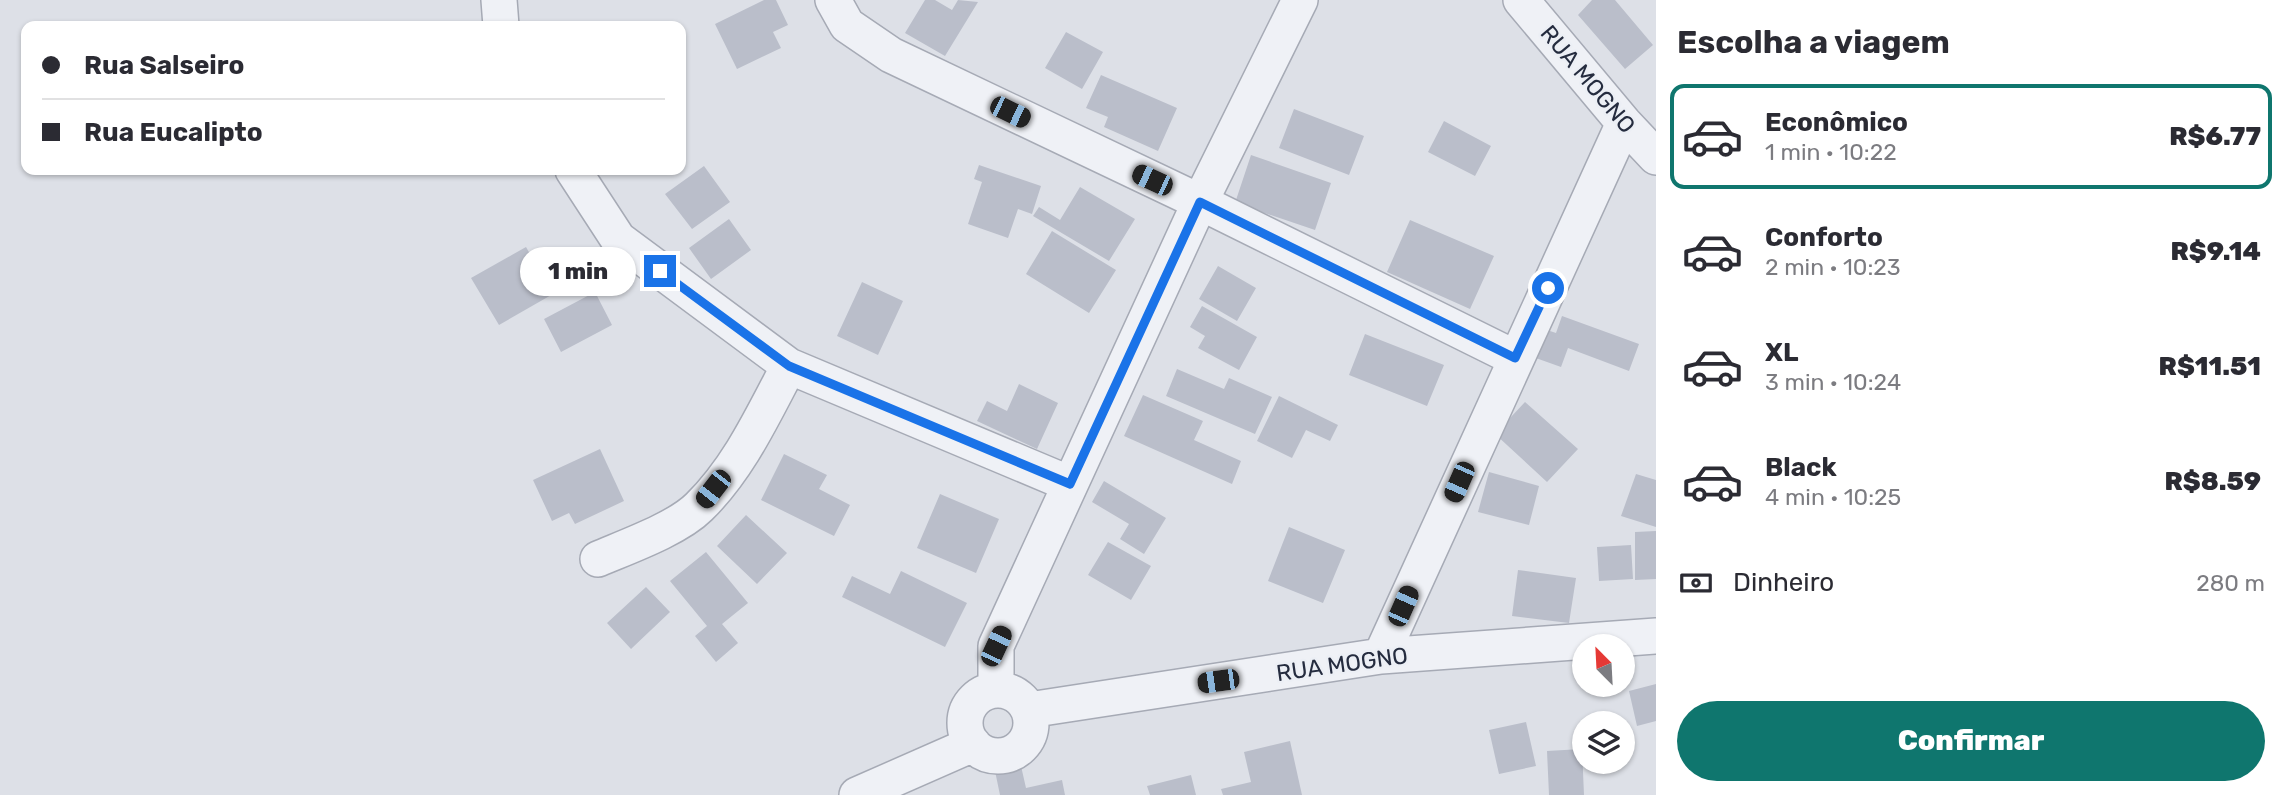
<!DOCTYPE html>
<html lang="pt">
<meta charset="utf-8">
<style>
body{margin:0;font-family:Rubik,sans-serif;background:#f2f2f3;color:#2b2b33;height:100vh;display:flex;flex-direction:column;font-size:26px;white-space:nowrap}
*{box-sizing:border-box;margin:0}
p{font-size:23px;color:#7c7c81}
.icon{flex:none;width:38px;height:38px;fill:none;stroke:currentColor;stroke-width:2;stroke-linecap:round;stroke-linejoin:round}
.map{position:relative;flex:1;overflow:hidden}
.sheet{display:flex;flex-direction:column;background:#fff;width:630px}
.sheet>*{flex:none}
.banner{position:absolute;left:21px;top:21px;width:665px;height:154px;border-radius:14px;box-shadow:0 2px 5px #0004;display:grid;align-content:center;height:154px;padding:0 21px;background:#fff}
.needle{width:46px;rotate:336deg}
.buttons{position:absolute;left:1572px;top:634px;display:grid;gap:14px}
.buttons a{display:grid;place-items:center;width:63px;height:63px;border-radius:50%;background:#fff;box-shadow:0 2px 5px #0004;font-size:35px}
.end{position:absolute;width:32px;height:32px;margin:-16px;border:9px solid #1a73e8;background:#fff;box-shadow:0 0 0 4px #fff}
.from{border-radius:50%}
.bubble{position:absolute;height:49px;border-radius:24px;background:#fff;box-shadow:0 2px 5px #0004;font-size:23px;font-weight:800;line-height:49px;text-align:center}
.car{position:absolute;width:21px;height:42px;margin:-21px -10px;border-radius:9px;box-shadow:0 0 5px 2px #0007;background:linear-gradient(#222 24%,#8ab4d8 0 40%,#222 0 76%,#8ab4d8 0 86%,#222 0)}
.banner b{display:flex;align-items:center;gap:24px;height:66px;font-size:26px}
.banner b+b{border-top:2px solid #e1e1e2}
.banner i{width:18px;height:18px;background:#2b2b33}
ul{padding:0;list-style:none}
li{display:flex;align-items:center;gap:21px;height:105px;margin:0 14px 10px;padding:0 7px;border:4px solid transparent;border-radius:14px}
li div{flex:1}
li b{display:block;font-size:26px}
li em{font-style:normal;font-weight:800}
li.on{border-color:#0f766e}
li>.icon{width:63px;height:63px;stroke-width:1.5}
h2{padding:0 21px;font-size:32px;line-height:84px}
.pay{display:flex;align-items:center;gap:18px;height:77px;padding:0 21px;font-size:26px}
.pay p{margin-inline-start:auto}
.cta{display:flex;gap:14px;margin-top:auto;padding:14px 21px}
.cta a{flex:1;height:80px;border-radius:42px;background:#0f766e;color:#fff;font-size:28px;font-weight:800;line-height:80px;text-align:center}
main{display:flex;flex:1;min-height:0}
.map>svg:first-child{display:block}
.building{fill:#babeca}
.lines{fill:none;stroke-linecap:round;stroke-linejoin:round}
.minor-casing{stroke:#a6aab5;stroke-width:38}
.minor{stroke:#eff1f6;stroke-width:35}
.route{stroke:#1a73e8;stroke-width:9}
.labels{text-anchor:middle;stroke-width:5;stroke-linejoin:round;paint-order:stroke}
.street-label{font-size:23px;fill:#252c3f;stroke:#eceff5}
</style>
<main>
<div class="map">
<svg width="1656" height="795" viewBox="0 0 1656 795">
<rect width="100%" height="100%" fill="#dde0e7"/>
<!-- building -->
<path class="building" d="M 764,0 L 776,0 L 788,25 L 773,32 L 781,48 L 737,69 L 715,24 Z
M 925,0 L 935,0 L 952,10 L 958,0 L 978,2 L 945,56 L 905,33 Z
M 1592,0 L 1615,0 L 1653,45 L 1625,69 L 1578,15 Z
M 1066,32 L 1103,52 L 1082,89 L 1045,68 Z
M 1101,75 L 1177,108 L 1158,151 L 1104,127 L 1108,117 L 1086,108 Z
M 1294,109 L 1364,136 L 1349,175 L 1279,148 Z
M 1444,121 L 1491,146 L 1475,176 L 1428,152 Z
M 1251,155 L 1331,183 L 1315,230 L 1235,203 Z
M 979,165 L 1041,186 L 1032,214 L 1018,209 L 1008,238 L 968,224 L 982,182 L 974,179 Z
M 704,166 L 730,202 L 692,229 L 665,194 Z
M 1080,187 L 1135,219 L 1109,261 L 1033,216 L 1039,207 L 1060,220 Z
M 729,219 L 751,250 L 711,279 L 689,248 Z
M 1410,220 L 1494,256 L 1470,309 L 1387,272 Z
M 1052,231 L 1116,270 L 1089,313 L 1026,274 Z
M 526,247 L 553,294 L 499,325 L 471,278 Z
M 1218,266 L 1256,288 L 1237,321 L 1199,299 Z
M 862,282 L 903,301 L 878,355 L 837,336 Z
M 595,292 L 612,325 L 561,352 L 544,319 Z
M 1202,306 L 1257,337 L 1239,370 L 1198,348 L 1205,336 L 1190,327 Z
M 1562,316 L 1639,344 L 1629,371 L 1568,348 L 1561,367 L 1533,357 L 1544,329 L 1556,333 Z
M 1365,334 L 1444,365 L 1427,406 L 1349,375 Z
M 1177,369 L 1224,389 L 1229,378 L 1272,397 L 1255,434 L 1166,396 Z
M 1019,384 L 1058,403 L 1037,449 L 977,421 L 987,401 L 1007,411 Z
M 1143,395 L 1203,421 L 1194,440 L 1241,461 L 1232,484 L 1124,436 Z
M 1279,396 L 1338,425 L 1330,441 L 1306,430 L 1292,458 L 1257,441 Z
M 1525,402 L 1578,449 L 1547,482 L 1495,434 Z
M 600,449 L 624,501 L 575,524 L 569,513 L 552,521 L 533,480 Z
M 784,454 L 827,475 L 819,489 L 850,505 L 834,536 L 761,500 Z
M 1489,472 L 1539,486 L 1529,525 L 1478,512 Z
M 1636,474 L 1656,480 L 1656,527 L 1621,516 Z
M 1104,481 L 1166,518 L 1144,554 L 1120,539 L 1129,524 L 1092,502 Z
M 940,494 L 999,519 L 976,573 L 917,548 Z
M 746,515 L 787,553 L 757,584 L 717,546 Z
M 1289,527 L 1345,550 L 1323,603 L 1268,581 Z
M 1656,531 L 1656,579 L 1635,580 L 1635,532 Z
M 1108,542 L 1151,566 L 1131,600 L 1088,575 Z
M 1631,545 L 1633,579 L 1599,581 L 1597,547 Z
M 706,552 L 748,603 L 722,624 L 738,643 L 716,662 L 695,636 L 707,626 L 670,581 Z
M 1518,570 L 1576,578 L 1569,623 L 1512,616 Z
M 901,571 L 967,603 L 945,647 L 842,597 L 852,576 L 890,594 Z
M 646,587 L 670,612 L 631,649 L 607,623 Z
M 1656,684 L 1656,721 L 1637,726 L 1629,691 Z
M 1526,722 L 1536,766 L 1499,774 L 1489,730 Z
M 1290,741 L 1302,795 L 1223,795 L 1221,789 L 1251,782 L 1244,752 Z
M 1582,749 L 1584,795 L 1549,795 L 1547,751 Z
M 1021,766 L 1026,788 L 1062,780 L 1065,795 L 1000,795 L 995,771 Z
M 1191,775 L 1196,795 L 1150,795 L 1147,786 Z"/>
<g class="lines">
<!-- minor casing -->
<g class="minor-casing">
<path id="minor" d="M 499,0 L 501,26
M 833,0 L 847,25 L 891,55 L 1200,202 L 1515,358
M 1521,0 L 1624,123 L 1656,157
M 573,170 L 618,239 L 789,366 L 1070,484
M 598,559 C 626,547 677,529 699,507 C 739,468 763,415 789,366
M 1381,656 L 1624,123
M 996,690 L 996,646 L 1200,202 L 1300,0
M965 723a33 33 0 1 1 66 0a33 33 0 1 1-66 0Z
M 1029,710 L 1381,656 L 1656,636
M 857,795 L 973,744"/>
</g>
<!-- minor -->
<use href="#minor" class="minor"/>
</g>
<g class="lines">
<!-- route -->
<path class="route" d="M 660,271 L 789,366 L 1070,484 L 1200,202 L 1515,358 L 1548,288"/>
</g>
<g class="labels">
<!-- street labels -->
<g class="street-label">
<text transform="translate(1588 79) rotate(50)" y="8">RUA MOGNO</text>
<text transform="translate(1342 664) rotate(-8)" y="8">RUA MOGNO</text>
</g>
</g>
</svg>
<div class="buttons">
<a><svg class="needle" viewBox="-14 -14 28 28"><path d="M0-13l5 13h-10z" fill="#e53935"/><path d="M0 13l5-13h-10z" fill="#7c7c81"/></svg></a>
<a><svg class="icon" aria-label="layers" viewBox="0 0 24 24"><path d="M12 4l9 5-9 5-9-5zM3 14l9 5 9-5"/></svg></a>
</div>
<i class="end from" style="left:1548px;top:288px"></i>
<i class="end" style="left:660px;top:271px"></i>
<div class="bubble" style="left:520px;top:247px;width:116px">1 min</div>
<i class="car" style="left:1010px;top:112px;rotate:116deg"></i>
<i class="car" style="left:1152px;top:180px;rotate:295deg"></i>
<i class="car" style="left:1459px;top:482px;rotate:204deg"></i>
<i class="car" style="left:713px;top:489px;rotate:218deg"></i>
<i class="car" style="left:1403px;top:606px;rotate:24deg"></i>
<i class="car" style="left:996px;top:646px;rotate:25deg"></i>
<i class="car" style="left:1218px;top:681px;rotate:262deg"></i>
<div class="banner">
<b><i class="from"></i>Rua Salseiro</b>
<b><i></i>Rua Eucalipto</b>
</div>
</div>
<section class="sheet">
<h2>Escolha a viagem</h2>
<ul>
<li class="on"><svg class="icon" aria-label="car" viewBox="0 0 24 24"><path d="M5 17H2v-5l4-1 3-4h7l3 4 3 1v5h-3M9 17h6M6 11h13"/><circle cx="7" cy="17" r="2"/><circle cx="17" cy="17" r="2"/></svg><div><b>Econômico</b><p>1 min · 10:22</p></div><em>R$6.77</em></li>
<li><svg class="icon" aria-label="car" viewBox="0 0 24 24"><path d="M5 17H2v-5l4-1 3-4h7l3 4 3 1v5h-3M9 17h6M6 11h13"/><circle cx="7" cy="17" r="2"/><circle cx="17" cy="17" r="2"/></svg><div><b>Conforto</b><p>2 min · 10:23</p></div><em>R$9.14</em></li>
<li><svg class="icon" aria-label="car" viewBox="0 0 24 24"><path d="M5 17H2v-5l4-1 3-4h7l3 4 3 1v5h-3M9 17h6M6 11h13"/><circle cx="7" cy="17" r="2"/><circle cx="17" cy="17" r="2"/></svg><div><b>XL</b><p>3 min · 10:24</p></div><em>R$11.51</em></li>
<li><svg class="icon" aria-label="car" viewBox="0 0 24 24"><path d="M5 17H2v-5l4-1 3-4h7l3 4 3 1v5h-3M9 17h6M6 11h13"/><circle cx="7" cy="17" r="2"/><circle cx="17" cy="17" r="2"/></svg><div><b>Black</b><p>4 min · 10:25</p></div><em>R$8.59</em></li>
</ul>
<div class="pay"><svg class="icon" aria-label="cash" viewBox="0 0 24 24"><path d="M3 7h18v10H3z"/><circle cx="12" cy="12" r="2"/></svg>Dinheiro<p>280 m</p></div>
<div class="cta"><a>Confirmar</a></div>
</section>
</main>
